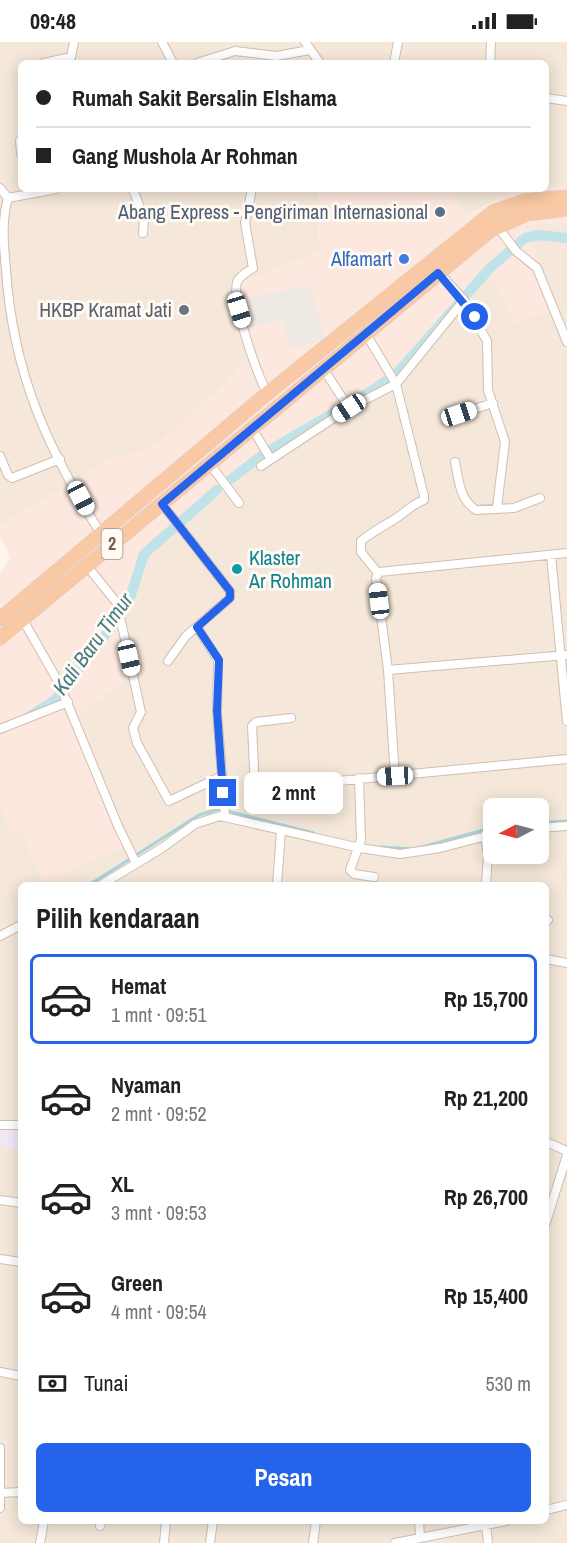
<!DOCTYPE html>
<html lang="id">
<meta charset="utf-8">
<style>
body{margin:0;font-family:"Archivo Narrow",sans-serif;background:#f6f6f6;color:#222;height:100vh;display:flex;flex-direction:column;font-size:22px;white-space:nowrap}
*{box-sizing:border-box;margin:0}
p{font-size:20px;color:#767676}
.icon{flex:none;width:33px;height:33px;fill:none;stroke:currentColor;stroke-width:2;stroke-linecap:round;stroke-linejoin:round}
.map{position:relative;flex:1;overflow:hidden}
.sheet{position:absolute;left:18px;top:840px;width:531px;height:642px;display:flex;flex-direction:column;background:#fff;border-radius:9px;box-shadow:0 3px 15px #0003}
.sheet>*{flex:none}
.hud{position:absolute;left:18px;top:18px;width:531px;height:132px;border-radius:9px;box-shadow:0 3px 15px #0003;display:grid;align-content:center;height:132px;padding:0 18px;background:#fff}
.needle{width:39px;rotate:264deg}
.fabs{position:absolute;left:483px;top:756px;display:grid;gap:12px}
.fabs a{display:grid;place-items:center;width:66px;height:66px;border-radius:9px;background:#fff;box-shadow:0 3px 15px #0003;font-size:30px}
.end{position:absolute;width:27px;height:27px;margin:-14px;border:8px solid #2563eb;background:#fff;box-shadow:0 0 0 3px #fff}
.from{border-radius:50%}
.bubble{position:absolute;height:42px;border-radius:9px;background:#fff;box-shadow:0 3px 15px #0003;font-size:20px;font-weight:700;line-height:42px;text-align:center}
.car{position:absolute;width:18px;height:36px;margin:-18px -9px;border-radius:8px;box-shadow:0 0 4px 2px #0007;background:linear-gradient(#fff 24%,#345 0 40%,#fff 0 76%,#345 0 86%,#fff 0)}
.hud b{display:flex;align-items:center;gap:21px;height:57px;font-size:22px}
.hud b+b{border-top:2px solid #e0e0e0}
.hud i{width:15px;height:15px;background:#222}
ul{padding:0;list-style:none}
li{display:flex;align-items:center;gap:18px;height:90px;margin:0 12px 9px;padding:0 6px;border:3px solid transparent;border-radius:9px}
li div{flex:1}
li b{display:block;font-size:22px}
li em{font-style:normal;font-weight:700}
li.active{border-color:#2563eb}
li>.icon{width:54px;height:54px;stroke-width:1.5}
h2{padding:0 18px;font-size:27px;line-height:72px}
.pay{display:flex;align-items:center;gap:15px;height:66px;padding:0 18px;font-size:22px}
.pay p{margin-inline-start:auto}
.action{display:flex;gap:12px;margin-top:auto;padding:12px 18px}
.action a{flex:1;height:69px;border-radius:9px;background:#2563eb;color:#fff;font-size:24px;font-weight:700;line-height:69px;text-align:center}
.status{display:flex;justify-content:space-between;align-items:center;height:42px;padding:0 30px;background:#fff;direction:ltr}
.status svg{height:16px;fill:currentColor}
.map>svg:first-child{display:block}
.residential{fill:#f5e8da;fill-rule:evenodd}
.commercial{fill:#fde8e0}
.industrial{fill:#efe9e4}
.education{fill:#f3e8fa}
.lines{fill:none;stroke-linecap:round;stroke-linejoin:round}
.stream{stroke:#a5d3da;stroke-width:3}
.canal{stroke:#bfe3e8;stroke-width:10}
.minor-casing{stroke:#d1beb0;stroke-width:10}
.trunk-casing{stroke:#dad1cd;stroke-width:15}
.minor{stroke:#fff;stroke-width:8}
.trunk{stroke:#f9c8a4;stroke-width:14}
.route{stroke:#2563eb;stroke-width:8}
.service-dot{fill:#5c6f8a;stroke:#fffaf3;stroke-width:2}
.shop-dot{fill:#3f7fe0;stroke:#fffaf3;stroke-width:2}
.worship-dot{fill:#6b7280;stroke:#fffaf3;stroke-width:2}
.culture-dot{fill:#0f9aa8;stroke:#fffaf3;stroke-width:2}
.labels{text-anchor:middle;stroke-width:6;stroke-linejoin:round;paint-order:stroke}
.shield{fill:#fffaf3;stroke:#a28b7f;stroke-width:1.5}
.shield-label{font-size:18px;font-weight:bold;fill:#7a5c4d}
.service-label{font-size:20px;fill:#4e5e75;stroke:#fffaf3;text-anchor:end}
.shop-label{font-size:20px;fill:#366cbe;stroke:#fffaf3;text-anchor:end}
.worship-label{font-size:20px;fill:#5b616d;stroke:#fffaf3;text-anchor:end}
.culture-label{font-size:20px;fill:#0d838f;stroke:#fffaf3;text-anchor:start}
.water-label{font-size:21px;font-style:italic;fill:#437c86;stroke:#fffaf3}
</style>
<div class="status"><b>09:48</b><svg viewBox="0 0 49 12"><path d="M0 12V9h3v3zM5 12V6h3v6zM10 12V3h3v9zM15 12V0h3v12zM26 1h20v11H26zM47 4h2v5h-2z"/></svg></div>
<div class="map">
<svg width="567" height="1501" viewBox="0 0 567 1501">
<rect width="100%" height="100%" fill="#fdf6ec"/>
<!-- residential -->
<path class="residential" d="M 0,0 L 567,0 L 567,144 L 546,146 L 546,21 L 21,21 L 21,147 L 318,147 L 320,210 L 239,241 L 250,313 L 225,343 L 152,406 L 108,418 L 0,484 Z
M 453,147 L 538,147 L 513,149 L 465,174 Z
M 567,180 L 567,1501 L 0,1501 L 0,764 L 11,790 L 75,675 L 130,635 L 112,572 L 144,512 L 343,357 L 395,332 L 490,229 L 526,183 ZM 494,766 L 538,766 L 538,812 L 494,812 ZM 21,843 L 546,843 L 546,1479 L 21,1479 Z"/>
<!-- commercial -->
<path class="commercial" d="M 567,144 L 567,180 L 526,184 L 554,266 L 515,283 L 489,229 L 395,332 L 343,357 L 144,512 L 112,572 L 130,635 L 75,676 L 125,805 L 42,840 L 22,788 L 11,790 L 0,764 L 0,531 L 10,516 L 0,494 L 0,484 L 108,418 L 152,406 L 225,343 L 250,313 L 239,241 L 320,210 L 318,147 L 453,147 L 466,174 L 513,149 Z"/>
<!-- industrial -->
<path class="industrial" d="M 309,243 L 326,297 L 291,307 L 283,278 L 250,285 L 244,257 Z"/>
<!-- education -->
<path class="education" d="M 4,1085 L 18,1091 L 21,1085 L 21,1111 L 0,1101 Z"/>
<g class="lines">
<!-- stream -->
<path class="stream" d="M 538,781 L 567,779
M 381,805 L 415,807 L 494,785
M 89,843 L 199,773 L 219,767 L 314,791"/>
<!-- canal -->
<path class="canal" d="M 231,437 L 268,409 L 376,346 L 399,329 L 490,226 L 525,196 L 540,193 L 567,196
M 30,674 L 55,658 L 110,587 L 130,556 L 144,512 L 217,448"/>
<!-- minor casing -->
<g class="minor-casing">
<path id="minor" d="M 162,0 L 173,21
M 305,0 L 320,21
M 44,21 L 71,15 L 74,0
M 197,21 L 235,9 L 276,14 L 310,8
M 394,21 L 398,0
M 490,21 L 491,0
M 546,56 L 567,59
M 20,99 L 21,111
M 0,146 L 8,156
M 133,147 L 144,177 L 143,191
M 252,147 L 245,181 L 253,226 C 248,229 241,234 238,238 C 229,253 258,337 268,352
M 8,156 C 1,180 4,204 6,228 C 13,331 47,406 101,492
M 8,156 L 56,147
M 497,184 L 516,209 L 537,226 L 567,300
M 439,231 L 464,258
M 366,292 L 396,342 L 424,454 L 424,458 C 410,463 403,473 390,480 C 380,486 371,491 361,499 L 361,510 L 378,531
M 324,328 L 349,366
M 447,376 L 493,361
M 252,386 L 270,416
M 0,414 L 8,433 L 12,436 L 60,417
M 455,420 C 459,438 459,457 476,468 L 514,466 L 540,456
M 209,421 L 239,461
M 261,424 L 349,366 L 396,342 L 464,258 L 487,299 L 488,348 L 505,400 L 497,465
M 162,462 L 230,549 L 230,556 L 186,594 L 168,619
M 551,513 L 567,679
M 87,524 L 117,561 L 141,670 L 133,686 L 137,701 L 169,759 L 222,734
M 23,578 L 59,641 L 118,784 L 136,821
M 197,585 L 218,618 L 217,669 L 225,774
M 388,628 L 567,613
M 291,676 L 256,680 L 252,684 L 255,747 L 567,717
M 0,687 L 68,660
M 395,734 L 388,628 L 376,536 L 379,530 L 567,511
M 359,736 L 361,798 L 350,828 L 354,832 L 374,835
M 538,786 L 567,784
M 485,793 L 488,813 L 486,843
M 101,843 L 162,806 L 195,782 L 220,774 L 360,806 L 400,812 L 440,806 L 494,792
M 277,843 L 281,789
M 546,877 L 548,878
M 0,894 L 21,883
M 546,917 L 567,921
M 0,1083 L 21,1083
M 546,1100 L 567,1109
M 0,1158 L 21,1161
M 546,1180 L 567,1113
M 0,1217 L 21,1220
M 0,1330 L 21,1334
M 0,1406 L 0,1466
M 0,1451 L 21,1450
M 546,1468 L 567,1463
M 419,1479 L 420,1494
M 486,1483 L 488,1501
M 100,1484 L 102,1479
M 40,1501 L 44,1479
M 164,1501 L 166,1479
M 210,1501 L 213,1479
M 313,1501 L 316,1479
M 395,1501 L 506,1479"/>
</g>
<!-- trunk casing -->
<g class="trunk-casing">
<path id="trunk" d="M 0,577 L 263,355 L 493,170 L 524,159 L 567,155
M 0,596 L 491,188 L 527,172 L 567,167"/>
</g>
<!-- minor -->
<use href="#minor" class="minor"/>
<!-- trunk -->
<use href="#trunk" class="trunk"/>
</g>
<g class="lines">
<!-- route -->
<path class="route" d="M 223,751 L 217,669 L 219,618 L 197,585 L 230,556 L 230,549 L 162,462 L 438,231 L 475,275"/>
</g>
<!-- markers -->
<circle class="service-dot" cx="440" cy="170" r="6"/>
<circle class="shop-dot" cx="404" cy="217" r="6"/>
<circle class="worship-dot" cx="184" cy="268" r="6"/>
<circle class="culture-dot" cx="237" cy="527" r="6"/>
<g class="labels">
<!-- shield labels -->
<rect class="shield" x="101.5" y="487" width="21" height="30" rx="4.5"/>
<g class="shield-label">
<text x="112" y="508">2</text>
</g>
<!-- service labels -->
<g class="service-label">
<text x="428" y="177">Abang Express - Pengiriman Internasional</text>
</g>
<!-- shop labels -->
<g class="shop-label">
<text x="392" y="224">Alfamart</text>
</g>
<!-- worship labels -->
<g class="worship-label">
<text x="172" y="275">HKBP Kramat Jati</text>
</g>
<!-- culture labels -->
<g class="culture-label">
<text x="249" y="523">Klaster<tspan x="249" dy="23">Ar Rohman</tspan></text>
</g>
<!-- water labels -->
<g class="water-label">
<text transform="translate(93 602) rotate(-54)" y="7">Kali Baru Timur</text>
</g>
</g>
</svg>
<div class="fabs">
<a><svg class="needle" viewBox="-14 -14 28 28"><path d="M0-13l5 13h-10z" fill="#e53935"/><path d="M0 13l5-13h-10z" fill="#767676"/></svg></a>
</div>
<i class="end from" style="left:475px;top:275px"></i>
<i class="end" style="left:223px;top:751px"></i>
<div class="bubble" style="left:244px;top:730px;width:99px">2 mnt</div>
<i class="car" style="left:239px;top:268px;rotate:163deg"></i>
<i class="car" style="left:349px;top:366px;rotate:237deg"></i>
<i class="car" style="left:459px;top:372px;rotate:72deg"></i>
<i class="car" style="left:81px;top:456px;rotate:152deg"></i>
<i class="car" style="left:379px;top:559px;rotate:353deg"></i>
<i class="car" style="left:129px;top:616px;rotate:167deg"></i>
<i class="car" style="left:395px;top:734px;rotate:267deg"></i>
<div class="hud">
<b><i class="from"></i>Rumah Sakit Bersalin Elshama</b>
<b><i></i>Gang Mushola Ar Rohman</b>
</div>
<section class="sheet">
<h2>Pilih kendaraan</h2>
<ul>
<li class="active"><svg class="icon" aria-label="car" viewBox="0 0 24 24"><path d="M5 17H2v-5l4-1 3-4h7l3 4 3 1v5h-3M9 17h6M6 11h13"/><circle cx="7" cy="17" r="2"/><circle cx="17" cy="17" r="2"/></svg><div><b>Hemat</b><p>1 mnt · 09:51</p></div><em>Rp 15,700</em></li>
<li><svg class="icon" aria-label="car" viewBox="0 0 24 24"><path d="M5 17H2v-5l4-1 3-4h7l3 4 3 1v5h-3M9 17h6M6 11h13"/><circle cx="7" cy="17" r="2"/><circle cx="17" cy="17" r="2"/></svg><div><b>Nyaman</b><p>2 mnt · 09:52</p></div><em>Rp 21,200</em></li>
<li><svg class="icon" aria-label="car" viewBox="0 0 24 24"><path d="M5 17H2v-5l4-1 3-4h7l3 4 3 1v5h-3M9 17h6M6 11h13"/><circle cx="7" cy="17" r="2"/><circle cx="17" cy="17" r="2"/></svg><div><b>XL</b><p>3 mnt · 09:53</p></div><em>Rp 26,700</em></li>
<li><svg class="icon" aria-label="car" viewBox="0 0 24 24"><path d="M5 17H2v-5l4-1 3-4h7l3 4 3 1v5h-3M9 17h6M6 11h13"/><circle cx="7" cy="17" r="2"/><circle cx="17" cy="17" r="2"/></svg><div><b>Green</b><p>4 mnt · 09:54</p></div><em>Rp 15,400</em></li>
</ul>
<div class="pay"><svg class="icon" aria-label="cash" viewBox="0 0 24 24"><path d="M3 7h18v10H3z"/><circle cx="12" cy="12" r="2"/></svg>Tunai<p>530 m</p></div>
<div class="action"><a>Pesan</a></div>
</section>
</div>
